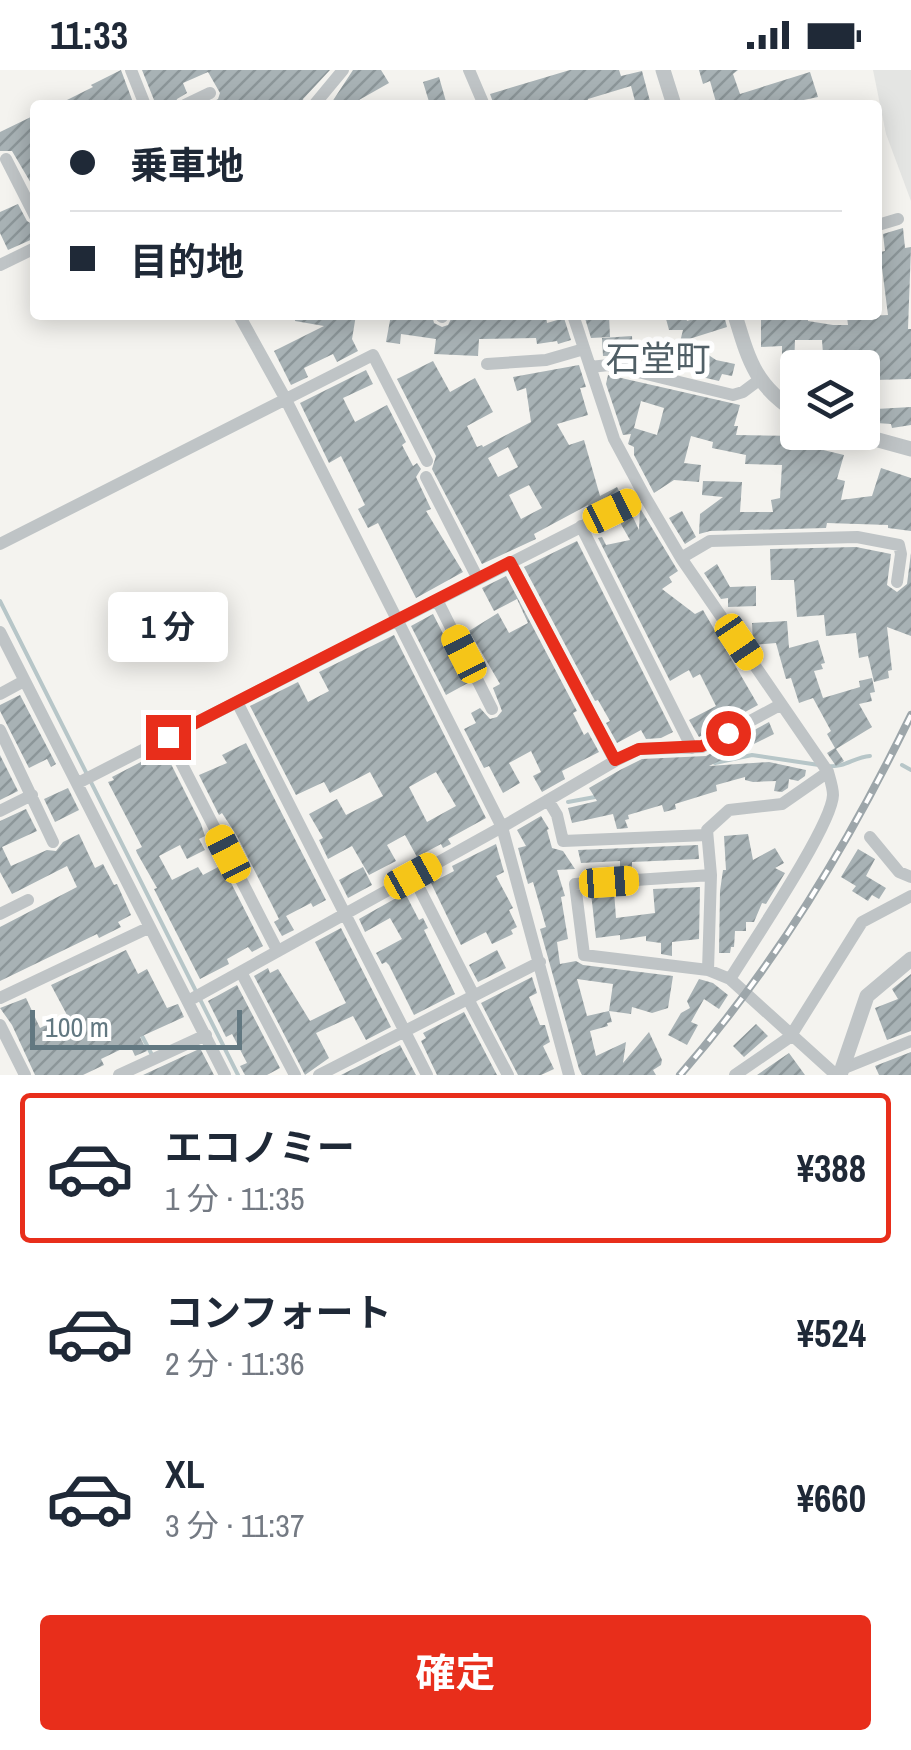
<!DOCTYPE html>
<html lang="ja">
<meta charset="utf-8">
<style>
body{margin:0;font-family:"Archivo Narrow","Noto Sans JP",sans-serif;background:#f6f6f7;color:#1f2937;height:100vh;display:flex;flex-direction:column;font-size:38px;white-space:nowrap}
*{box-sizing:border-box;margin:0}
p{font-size:32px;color:#747a83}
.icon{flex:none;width:55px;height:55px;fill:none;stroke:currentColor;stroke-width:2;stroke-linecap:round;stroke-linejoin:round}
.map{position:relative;height:1005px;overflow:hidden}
.panel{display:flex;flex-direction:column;background:#fff;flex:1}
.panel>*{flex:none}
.guide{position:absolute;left:30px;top:30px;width:852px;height:220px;border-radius:10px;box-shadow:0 5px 25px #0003;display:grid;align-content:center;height:220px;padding:0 40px;background:#fff}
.fabs{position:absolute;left:780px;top:280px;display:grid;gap:20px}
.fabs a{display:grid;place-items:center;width:100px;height:100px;border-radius:10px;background:#fff;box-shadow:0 5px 25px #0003;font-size:50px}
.scale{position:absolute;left:30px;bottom:25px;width:212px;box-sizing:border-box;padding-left:10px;border:5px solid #627881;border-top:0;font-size:28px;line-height:35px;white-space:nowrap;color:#627881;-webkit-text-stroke:8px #fff;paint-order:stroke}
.end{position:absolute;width:45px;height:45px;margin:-22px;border:12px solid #e82e1b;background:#fff;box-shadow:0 0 0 5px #fff}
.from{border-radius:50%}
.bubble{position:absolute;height:70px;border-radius:10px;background:#fff;box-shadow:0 5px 25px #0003;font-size:32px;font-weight:700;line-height:70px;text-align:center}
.car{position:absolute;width:30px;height:60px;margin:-30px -15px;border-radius:12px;box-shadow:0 0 8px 2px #0007;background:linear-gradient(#f5c518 24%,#345 0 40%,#f5c518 0 76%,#345 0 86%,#f5c518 0)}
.guide b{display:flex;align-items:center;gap:35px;height:95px;font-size:38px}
.guide b+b{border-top:2px solid #e0e1e3}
.guide i{width:25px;height:25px;background:#1f2937}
ul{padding:18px 0 0;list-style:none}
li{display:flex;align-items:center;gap:30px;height:150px;margin:0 20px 15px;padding:0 20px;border:5px solid transparent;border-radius:10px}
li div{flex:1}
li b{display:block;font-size:38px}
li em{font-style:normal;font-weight:700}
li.selected{border-color:#e82e1b}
li>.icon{width:90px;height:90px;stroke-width:1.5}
.cta{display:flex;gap:20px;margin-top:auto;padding:20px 40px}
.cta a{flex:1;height:115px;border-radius:10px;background:#e82e1b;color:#fff;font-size:40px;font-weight:700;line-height:115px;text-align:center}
.status{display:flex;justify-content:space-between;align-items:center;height:70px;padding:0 50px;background:#fff;direction:ltr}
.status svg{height:28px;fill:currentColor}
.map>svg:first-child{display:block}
.built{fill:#e4e5e3}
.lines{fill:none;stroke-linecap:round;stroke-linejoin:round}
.stream{stroke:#b7c6c8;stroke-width:4}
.building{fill:url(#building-hatch);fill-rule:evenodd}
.minor{stroke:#bfc4c6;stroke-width:12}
.tertiary{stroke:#bfc4c6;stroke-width:15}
.rail-casing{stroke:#9da6aa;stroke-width:8}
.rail{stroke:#fff;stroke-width:4;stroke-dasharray:11;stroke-linecap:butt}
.route{stroke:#e82e1b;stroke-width:12}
.labels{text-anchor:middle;stroke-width:10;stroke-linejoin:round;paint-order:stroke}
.quarter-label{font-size:35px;fill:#505f66;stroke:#fff}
</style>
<div class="status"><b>11:33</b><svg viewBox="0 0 49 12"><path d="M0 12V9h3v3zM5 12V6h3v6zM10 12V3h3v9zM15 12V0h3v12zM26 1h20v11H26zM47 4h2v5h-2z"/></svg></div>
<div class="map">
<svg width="911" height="1005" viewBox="0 0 911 1005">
<defs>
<pattern id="building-hatch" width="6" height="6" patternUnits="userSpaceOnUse" patternTransform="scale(2.5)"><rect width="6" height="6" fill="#a8b2b5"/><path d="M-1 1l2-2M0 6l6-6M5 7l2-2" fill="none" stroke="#8c9699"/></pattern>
</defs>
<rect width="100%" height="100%" fill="#f4f3ef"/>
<!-- built -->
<path class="built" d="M 873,0 L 911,0 L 911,131 L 886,64 Z"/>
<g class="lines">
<!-- stream -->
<path class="stream" d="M 0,531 L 238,1005
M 715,693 L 752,685 L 819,695
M 902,695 L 911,700
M 828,696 C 845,698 854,687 870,686
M 568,732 L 595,727
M 140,962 L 152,985"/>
</g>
<!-- building -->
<path class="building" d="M 121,0 L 134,35 L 57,35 L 93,17 L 91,15 Z
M 142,0 L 330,0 L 303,29 L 304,33 L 299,35 L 208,35 L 218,29 L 220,23 L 208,2 L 183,13 L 187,23 L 177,29 L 175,35 L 156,35 Z
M 353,0 L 381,0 L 389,13 L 359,30 L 361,35 L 330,35 Z
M 570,0 L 619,0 L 621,6 L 642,1 L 651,35 L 636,35 L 631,16 L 588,29 L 589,35 L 494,35 L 490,24 Z
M 699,0 L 738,0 L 733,4 L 740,24 L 810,2 L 818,27 L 780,35 L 713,35 L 716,32 L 710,11 L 703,14 Z
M 439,7 L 447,35 L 430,35 L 423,12 Z
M 35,45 L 35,120 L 12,81 L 0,81 L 0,62 Z
M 18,134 L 27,151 L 35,156 L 35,168 L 8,180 L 0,163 L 0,142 Z
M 903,158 L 905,178 L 911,177 L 908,259 L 911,259 L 911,309 L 875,310 L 876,339 L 911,337 L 911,355 L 892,358 L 891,354 L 862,352 L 862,298 L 824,298 L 822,270 L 795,270 L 794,298 L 782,298 L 782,276 L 761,277 L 761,245 L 808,245 L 808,251 L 833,255 L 848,255 L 847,247 L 888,245 L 880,182 L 885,181 L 883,164 Z
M 295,245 L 356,245 L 352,269 L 358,281 L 337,292 L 333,284 L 304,298 L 308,307 L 291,315 L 274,281 L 324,256 L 295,251 Z
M 391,245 L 432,245 L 434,253 L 442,257 L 448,255 L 453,245 L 546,245 L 547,253 L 564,248 L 571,270 L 558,274 L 557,271 L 537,274 L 536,268 L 479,269 L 478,286 L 434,284 L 436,269 L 401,264 L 400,274 L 386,272 Z
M 584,245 L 609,245 L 610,267 L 591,268 Z
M 665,245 L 685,245 L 687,251 L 706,245 L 724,245 L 727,257 L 686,270 L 716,290 L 735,294 L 732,306 L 722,304 L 719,311 L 693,305 L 695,297 L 675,292 L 683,260 L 669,260 Z
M 632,266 L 633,285 L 603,286 L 602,268 Z
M 433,291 L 450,322 L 475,308 L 493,342 L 467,356 L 477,377 L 482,375 L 483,377 L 531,352 L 526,318 L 517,321 L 513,307 L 579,295 L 586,317 L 580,318 L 588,345 L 557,354 L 569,375 L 584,370 L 600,426 L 617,417 L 621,425 L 591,441 L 588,435 L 534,464 L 536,469 L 482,494 L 432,399 L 436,386 L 397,309 ZM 508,377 L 518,397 L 498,407 L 488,388 ZM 529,415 L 542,438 L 521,449 L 509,425 Z
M 366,300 L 373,314 L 343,328 L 355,352 L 387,335 L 406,372 L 402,375 L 413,396 L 417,393 L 421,399 L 416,407 L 431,439 L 426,441 L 463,502 L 416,528 L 378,453 L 368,458 L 358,439 L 365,435 L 341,386 L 329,393 L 300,333 Z
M 608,305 L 740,335 L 734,356 L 738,356 L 736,365 L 801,366 L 817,370 L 815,378 L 844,385 L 837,409 L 845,411 L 841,430 L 872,426 L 881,398 L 911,408 L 911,461 L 888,458 L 888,455 L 827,453 L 826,458 L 710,461 L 699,464 L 700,444 L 723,427 L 702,425 L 703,411 L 742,412 L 740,442 L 773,442 L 771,430 L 780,428 L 782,395 L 745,394 L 746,385 L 712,378 L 713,372 L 691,366 L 684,393 L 701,395 L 699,412 L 674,410 L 654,423 L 634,385 L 634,377 L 628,374 L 631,364 L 623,365 L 606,314 ZM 641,331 L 664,338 L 657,365 L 634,358 Z
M 640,438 L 678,501 L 669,507 L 672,512 L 662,519 L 695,544 L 703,540 L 758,635 L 699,667 L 689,650 L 716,636 L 700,604 L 693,608 L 689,600 L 670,611 L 598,468 L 602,467 L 606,475 L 630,470 L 618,449 L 631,443 L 639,460 Z
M 682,441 L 696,467 L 685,474 L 669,448 Z
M 577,471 L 673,662 L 661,668 L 646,669 L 641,660 L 617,673 L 606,653 L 610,651 L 598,630 L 595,631 L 524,497 Z
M 856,477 L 891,484 L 887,515 L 897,522 L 907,514 L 911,483 L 911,566 L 887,557 L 892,600 L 888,601 L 889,608 L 874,612 L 868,586 L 859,588 L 856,563 L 826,566 L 824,545 L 797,547 L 794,510 L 771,510 L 770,479 Z
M 717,494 L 730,517 L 756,516 L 756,536 L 728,537 L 728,528 L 721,529 L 704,503 Z
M 506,506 L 577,641 L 573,643 L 584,665 L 588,662 L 599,682 L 562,701 L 565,709 L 542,722 L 533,706 L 541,702 L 531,681 L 509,693 L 520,713 L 503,723 L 489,696 L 484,698 L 464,659 L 476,653 L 471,643 L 480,638 L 490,649 L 497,647 L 502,641 L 493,618 L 500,614 L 469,561 L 498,543 L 509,563 L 528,553 L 517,529 L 494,541 L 482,518 Z
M 433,544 L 468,613 L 446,625 L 411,556 Z
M 787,551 L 789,578 L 818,570 L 825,593 L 821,594 L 823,599 L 814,601 L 823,628 L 860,617 L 859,611 L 872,608 L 875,622 L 870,623 L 872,631 L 859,634 L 872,657 L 836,679 L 844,691 L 836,696 L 827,683 L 835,678 L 827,664 L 831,661 L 813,628 L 799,633 L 791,608 L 786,609 L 776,573 L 753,575 L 752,553 Z
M 394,565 L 486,748 L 448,769 L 451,774 L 443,778 L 441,774 L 417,787 L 405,765 L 387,775 L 396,791 L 369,805 L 352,776 L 328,789 L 319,770 L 323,768 L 309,744 L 337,729 L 346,745 L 383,726 L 370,702 L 330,723 L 324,712 L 296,725 L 250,636 L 298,612 L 308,632 L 329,621 L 319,602 ZM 436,702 L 456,736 L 427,752 L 409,717 Z
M 20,625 L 56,694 L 51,697 L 47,689 L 29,698 L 0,641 L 0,635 Z
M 769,652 L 774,664 L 709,696 L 769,692 L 806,700 L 805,706 L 798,711 L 789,709 L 788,718 L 782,722 L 774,721 L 776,711 L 753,712 L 745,710 L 745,707 L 716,715 L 717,721 L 675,734 L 676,739 L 664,742 L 662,735 L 628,745 L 629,749 L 625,750 L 628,758 L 617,759 L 613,744 L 572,753 L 568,738 L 597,731 L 589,718 L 620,700 L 642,689 L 706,686 Z
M 246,673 L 326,830 L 313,837 L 311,833 L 286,846 L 294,860 L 282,866 L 274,852 L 279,849 L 271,833 L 237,766 L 222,743 L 219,745 L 199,705 L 227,693 L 222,685 Z
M 164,680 L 201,754 L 205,766 L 199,769 L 205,780 L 187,789 L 180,775 L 159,786 L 172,810 L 198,797 L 203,805 L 222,795 L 263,876 L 252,882 L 248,877 L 227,889 L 229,894 L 200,909 L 154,819 L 157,818 L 137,783 L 136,780 L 142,777 L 108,712 L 114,710 L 112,707 Z
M 0,685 L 18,721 L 0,730 Z
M 68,718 L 79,740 L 55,752 L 44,729 Z
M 26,739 L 37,761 L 2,777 L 11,796 L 47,780 L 56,781 L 63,772 L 79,764 L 95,798 L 103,794 L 114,815 L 117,814 L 131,845 L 118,852 L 121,857 L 99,868 L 97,864 L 0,911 L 0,857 L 77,817 L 67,796 L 12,824 L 0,802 L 0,751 Z
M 541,746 L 549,759 L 547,760 L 552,778 L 563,781 L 575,799 L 557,800 L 565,826 L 561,827 L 568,869 L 557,872 L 560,894 L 576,891 L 583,895 L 673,906 L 668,938 L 652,943 L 632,937 L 631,944 L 609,941 L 612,952 L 607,953 L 608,956 L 590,961 L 596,986 L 626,972 L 623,993 L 649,962 L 662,990 L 661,995 L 653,1000 L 656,1005 L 582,1005 L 579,999 L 540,859 L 546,857 L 533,812 L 528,814 L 518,778 L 526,776 L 517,760 ZM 577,909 L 613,914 L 609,941 L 587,946 Z
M 748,764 L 753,790 L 775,778 L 784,793 L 775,798 L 785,803 L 766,834 L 762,833 L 754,852 L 746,852 L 746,861 L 735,861 L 734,877 L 731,877 L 730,883 L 719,883 L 720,821 L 723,800 L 726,800 L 724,766 Z
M 496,774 L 504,802 L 496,806 L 513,838 L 509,840 L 517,857 L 511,860 L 513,864 L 492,874 L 486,862 L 461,875 L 431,813 L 454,801 L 452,796 Z
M 698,775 L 699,789 L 632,792 L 632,800 L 620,801 L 620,791 L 581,793 L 578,780 Z
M 858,779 L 875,789 L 866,806 L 886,818 L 879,829 L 872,825 L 868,831 L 852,821 L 856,816 L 841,807 Z
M 363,797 L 372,815 L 348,828 L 339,810 Z
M 700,817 L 699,869 L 672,872 L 672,886 L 661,884 L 661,873 L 646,871 L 646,866 L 620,870 L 620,865 L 596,868 L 591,823 L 614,821 L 616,848 L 655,843 L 653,819 Z
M 405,823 L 419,850 L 423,848 L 428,858 L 424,860 L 455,924 L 414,945 L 389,895 L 386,892 L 382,894 L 376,883 L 402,869 L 390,848 L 365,862 L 359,849 Z
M 341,858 L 391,957 L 366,970 L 353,946 L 316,963 L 329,988 L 305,1005 L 254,906 L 268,898 L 270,903 L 278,899 L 310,951 L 346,933 L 315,872 Z
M 126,880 L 138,904 L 147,899 L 167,938 L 178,934 L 184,947 L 140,967 L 147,981 L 135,986 L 130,975 L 101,989 L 104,995 L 83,1005 L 35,1005 L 12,955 L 0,938 L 26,928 L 40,958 L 67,945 L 51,915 Z
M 497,880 L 506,898 L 478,912 L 469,895 Z
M 911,904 L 911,961 L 887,970 L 875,938 L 898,929 L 892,919 Z
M 532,907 L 537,923 L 529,927 L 540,955 L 545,955 L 550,972 L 543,976 L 554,999 L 541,1005 L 518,1005 L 481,933 Z
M 699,909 L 713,913 L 728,925 L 719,939 L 704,929 L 691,952 L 698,955 L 687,975 L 668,965 L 681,943 L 690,938 L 687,931 Z
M 237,915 L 280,998 L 267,1005 L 245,1005 L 240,996 L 247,993 L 232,964 L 226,967 L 208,931 Z
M 464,942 L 497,1005 L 437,1005 L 421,971 L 426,968 L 423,963 Z
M 756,954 L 768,966 L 744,987 L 733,976 Z
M 400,975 L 416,1005 L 341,1005 Z
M 197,980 L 201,980 L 214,1005 L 143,1005 Z
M 911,982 L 911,1005 L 879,1005 L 875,996 Z
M 789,983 L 805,1005 L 757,1005 Z"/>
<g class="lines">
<!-- minor -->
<path class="minor" d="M 131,0 L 145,35
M 469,0 L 484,35
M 185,35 L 210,23
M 314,35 L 343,0
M 6,89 L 35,146
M 878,155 L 898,149
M 0,195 L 35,178
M 239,245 L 285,328 L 502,757 L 569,1005
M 573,245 L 614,369 L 644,425 L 681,488 L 828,702 C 830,709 833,718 833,725 C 832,756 750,876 730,909
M 442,247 L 443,245
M 487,294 L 546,290 L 584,279
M 590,297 L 609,295 L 733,325 L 743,322 L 759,310
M 426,407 L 478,509
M 581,456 L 692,678
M 0,474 L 373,285 L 427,391
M 681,488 L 710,471 L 857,467 L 899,475 L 901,484 L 897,512
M 437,530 L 492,639
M 0,562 L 225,1005
M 0,624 L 24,611
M 237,632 L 427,1005
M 0,660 L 53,772
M 615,691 L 639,679 L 702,677 L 780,635
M 78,713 L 168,667
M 548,730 L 557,745 L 563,771 L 707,765
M 0,741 L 32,725
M 870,767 L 899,802 L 911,807
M 711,805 L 575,814 L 584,885 L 708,900 L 730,909 L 836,1005
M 413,806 L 474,926
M 0,844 L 28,830
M 277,880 L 168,667 L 644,425
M 708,900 L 711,805 L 707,760 L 729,740 L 782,734 L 828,702
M 241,902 L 295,1005
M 0,928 L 148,858
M 468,929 L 508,1005
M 188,931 L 502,757 L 615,691 L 510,492
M 0,955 L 25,1005
M 842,999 L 911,971
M 119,1005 L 206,965
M 319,1005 L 540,892
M 735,1005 L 790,967 L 862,852 L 911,826"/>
<!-- tertiary -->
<path class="tertiary" d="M 663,0 L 674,35
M 735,245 C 749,291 755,316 798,343
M 849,362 L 911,379
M 840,1005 L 867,926 L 911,889"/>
<!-- rail casing -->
<g class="rail-casing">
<path id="rail" d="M 680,1005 C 775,896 848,775 911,645"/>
</g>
<!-- rail -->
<use href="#rail" class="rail"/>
</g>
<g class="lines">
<!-- route -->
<path class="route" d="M 168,667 L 510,492 L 615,690 L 639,679 L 702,676 L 728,663"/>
</g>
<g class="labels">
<!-- quarter labels -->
<g class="quarter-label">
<text x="658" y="301">石堂町</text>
</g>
</g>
</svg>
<div class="fabs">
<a><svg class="icon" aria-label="layers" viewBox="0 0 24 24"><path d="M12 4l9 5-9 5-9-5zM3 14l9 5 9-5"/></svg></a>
</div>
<div class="scale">100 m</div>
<i class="end from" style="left:728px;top:663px"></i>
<i class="end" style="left:168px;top:667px"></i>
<div class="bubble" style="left:108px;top:522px;width:120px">1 分</div>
<i class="car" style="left:612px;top:441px;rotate:64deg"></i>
<i class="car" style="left:739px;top:572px;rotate:146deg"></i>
<i class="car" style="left:464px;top:584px;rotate:333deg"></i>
<i class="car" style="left:228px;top:784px;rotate:333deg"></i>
<i class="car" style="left:413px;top:806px;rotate:61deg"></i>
<i class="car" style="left:609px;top:812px;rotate:86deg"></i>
<div class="guide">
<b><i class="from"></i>乗車地</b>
<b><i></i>目的地</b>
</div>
</div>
<section class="panel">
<ul>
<li class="selected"><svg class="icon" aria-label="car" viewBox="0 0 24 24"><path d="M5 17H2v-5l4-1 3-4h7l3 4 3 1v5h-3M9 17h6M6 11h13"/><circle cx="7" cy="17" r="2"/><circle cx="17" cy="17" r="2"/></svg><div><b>エコノミー</b><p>1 分 · 11:35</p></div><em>¥388</em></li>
<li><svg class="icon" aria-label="car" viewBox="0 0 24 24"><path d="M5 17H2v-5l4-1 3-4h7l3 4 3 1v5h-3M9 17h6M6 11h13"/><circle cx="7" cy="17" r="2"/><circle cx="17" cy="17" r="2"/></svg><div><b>コンフォート</b><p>2 分 · 11:36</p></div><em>¥524</em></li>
<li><svg class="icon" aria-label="car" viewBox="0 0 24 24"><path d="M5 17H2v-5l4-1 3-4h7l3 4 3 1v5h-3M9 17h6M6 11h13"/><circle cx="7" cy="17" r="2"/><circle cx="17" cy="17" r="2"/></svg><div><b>XL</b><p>3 分 · 11:37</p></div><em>¥660</em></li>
</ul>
<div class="cta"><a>確定</a></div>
</section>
